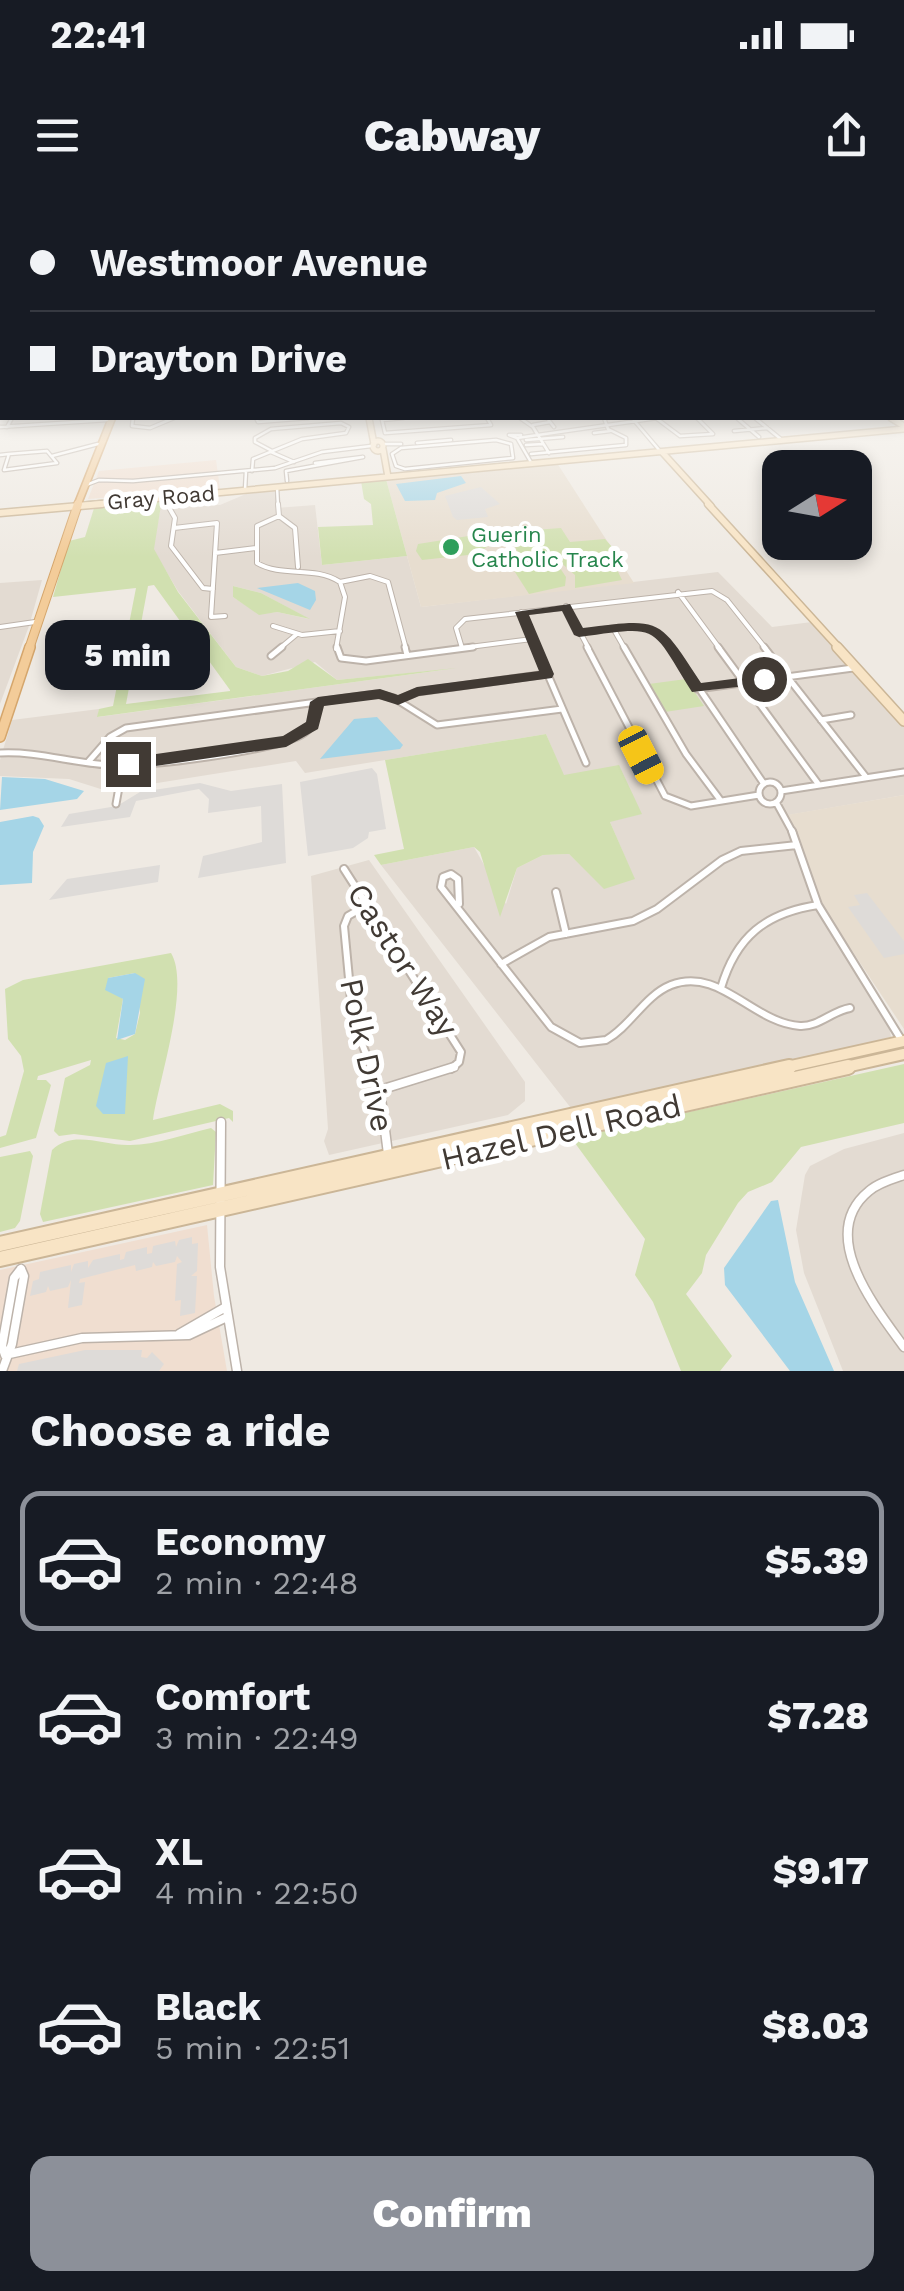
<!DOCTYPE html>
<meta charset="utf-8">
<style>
body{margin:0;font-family:"Work Sans",sans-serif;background:#20242c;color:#f1f3f6;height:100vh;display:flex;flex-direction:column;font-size:38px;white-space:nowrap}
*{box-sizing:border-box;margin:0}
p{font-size:32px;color:#9ea1a6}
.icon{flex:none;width:55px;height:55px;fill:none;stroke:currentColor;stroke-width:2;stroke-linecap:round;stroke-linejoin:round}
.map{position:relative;height:1171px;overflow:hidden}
.sheet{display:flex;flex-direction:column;background:#171b24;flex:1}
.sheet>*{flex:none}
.top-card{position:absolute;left:0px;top:0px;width:905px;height:220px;box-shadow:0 5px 15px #0003;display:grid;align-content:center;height:220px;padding:0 30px;background:#171b24}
.needle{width:65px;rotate:79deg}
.tools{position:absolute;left:762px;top:250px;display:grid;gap:20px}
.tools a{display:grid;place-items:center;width:110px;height:110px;border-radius:20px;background:#171b24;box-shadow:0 5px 15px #0003;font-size:50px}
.end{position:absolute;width:45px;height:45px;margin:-22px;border:12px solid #413a34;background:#fff;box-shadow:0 0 0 5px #fff}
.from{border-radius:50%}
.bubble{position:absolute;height:70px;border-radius:20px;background:#171b24;box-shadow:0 5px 15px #0003;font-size:32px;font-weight:800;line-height:70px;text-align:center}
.car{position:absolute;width:30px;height:60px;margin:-30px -15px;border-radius:12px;box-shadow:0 0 8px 2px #0007;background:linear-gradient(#f5c518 24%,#345 0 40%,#f5c518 0 76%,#345 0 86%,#f5c518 0)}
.top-card b{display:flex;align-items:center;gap:35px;height:95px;font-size:38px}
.top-card b+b{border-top:2px solid #363941}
.top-card i{width:25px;height:25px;background:#f1f3f6}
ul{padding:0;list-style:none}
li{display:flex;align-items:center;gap:30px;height:140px;margin:0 20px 15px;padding:0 10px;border:5px solid transparent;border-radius:20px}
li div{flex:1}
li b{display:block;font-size:38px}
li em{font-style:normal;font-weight:800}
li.on{border-color:#8c9099}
li>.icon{width:90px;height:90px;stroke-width:1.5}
h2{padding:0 30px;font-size:45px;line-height:120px}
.button{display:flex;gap:20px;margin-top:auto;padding:20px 30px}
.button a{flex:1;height:115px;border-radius:20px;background:#8c9099;color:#fff;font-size:40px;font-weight:800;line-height:115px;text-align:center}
.status{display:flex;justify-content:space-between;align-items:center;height:70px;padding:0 50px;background:#171b24;direction:ltr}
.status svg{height:28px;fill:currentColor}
header{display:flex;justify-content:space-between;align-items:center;height:130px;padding:0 30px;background:#171b24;font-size:45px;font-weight:800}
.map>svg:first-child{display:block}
.residential{fill:#e3dbd2;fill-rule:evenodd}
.commercial{fill:#f0ded0}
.education{fill:#e7ddcf}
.green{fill:#d1e0b0;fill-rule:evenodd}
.parking{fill:#dedbd8}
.water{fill:#a5d5e7}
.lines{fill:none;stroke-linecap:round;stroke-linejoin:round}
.street-far4-casing{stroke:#bdb3aa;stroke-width:5}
.street-far3-casing{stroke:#bdb3aa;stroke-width:6}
.street-far2-casing{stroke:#bdb3aa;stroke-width:9}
.street-far1-casing{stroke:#bdb3aa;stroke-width:10}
.street-casing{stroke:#bdb3aa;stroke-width:11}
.secondary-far4-casing{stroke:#cbb697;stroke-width:8}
.secondary-far3-casing{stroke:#cbb697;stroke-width:9}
.secondary-far2-casing{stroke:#cbb697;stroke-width:12}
.secondary-far1-casing{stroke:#cbb697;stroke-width:14}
.secondary-casing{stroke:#cbb697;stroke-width:18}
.primary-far2-casing{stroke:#d5a66c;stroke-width:9}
.primary-far1-casing{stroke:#d5a66c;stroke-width:10}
.primary-casing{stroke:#d5a66c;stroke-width:12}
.street-far4{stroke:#fff;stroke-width:2.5}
.street-far3{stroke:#fff;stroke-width:4}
.street-far2{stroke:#fff;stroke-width:5}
.street-far1{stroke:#fff;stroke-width:6}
.street{stroke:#fff;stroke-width:8}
.secondary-far4{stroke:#f8e4c5;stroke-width:5}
.secondary-far3{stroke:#f8e4c5;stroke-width:6}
.secondary-far2{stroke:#f8e4c5;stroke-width:9}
.secondary-far1{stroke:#f8e4c5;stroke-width:10}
.secondary{stroke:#f8e4c5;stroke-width:14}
.primary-far2{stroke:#f3cc99;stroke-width:6}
.primary-far1{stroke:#f3cc99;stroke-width:8}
.primary{stroke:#f3cc99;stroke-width:9}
.route{fill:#413a34}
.leisure-dot{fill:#2e9e5b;stroke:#fff;stroke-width:4}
.labels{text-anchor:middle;stroke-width:10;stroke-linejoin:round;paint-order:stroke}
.far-street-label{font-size:22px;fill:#413a34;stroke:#fff}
.far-leisure-label{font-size:22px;fill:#27864d;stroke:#fff;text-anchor:start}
.near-street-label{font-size:32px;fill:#413a34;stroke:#fff}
</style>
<div class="status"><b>22:41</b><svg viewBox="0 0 49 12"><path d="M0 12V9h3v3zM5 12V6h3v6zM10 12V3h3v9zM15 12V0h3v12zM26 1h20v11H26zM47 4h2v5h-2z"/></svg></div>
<header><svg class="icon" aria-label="menu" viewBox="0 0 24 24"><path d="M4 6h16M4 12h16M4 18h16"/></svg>Cabway<svg class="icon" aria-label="share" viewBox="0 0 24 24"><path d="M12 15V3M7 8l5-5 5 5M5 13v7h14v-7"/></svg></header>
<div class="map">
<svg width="904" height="1171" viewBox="0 0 904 1171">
<rect width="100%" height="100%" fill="#efeae3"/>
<!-- residential -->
<path class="residential" d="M 274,289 L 276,308 L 315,305 L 322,365 L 407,356 L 421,407 L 718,372 L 772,427 L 812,422 L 904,526 L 904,595 L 783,616 L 812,699 L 889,826 L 891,837 L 574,912 L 381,665 L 474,647 L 506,704 L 517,668 L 543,655 L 569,654 L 604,688 L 634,678 L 610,622 L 563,575 L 546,534 L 305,573 L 296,561 L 107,591 L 69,579 L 0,576 L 0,560 L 12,520 L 99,509 L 98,517 L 450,469 L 337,480 L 315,462 L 262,476 L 236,467 L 178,391 L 153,349 L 162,299 L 197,296 L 210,305 L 220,305 L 253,291 ZM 233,386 L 261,393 L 309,419 L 277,412 L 259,414 L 233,397 Z
M 42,380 L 29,426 L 0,504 L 0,383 Z
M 369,660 L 525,882 L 525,901 L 508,915 L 329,955 L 324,941 L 328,929 L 311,676 Z
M 904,933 L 904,1171 L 843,1171 L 804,1073 L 796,1030 L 805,975 L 810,966 L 844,949 Z"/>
<!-- commercial -->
<path class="commercial" d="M 216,260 L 220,289 L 88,299 L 99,271 Z
M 207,1025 L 214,1096 L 227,1171 L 0,1171 L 0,1070 Z"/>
<!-- education -->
<path class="education" d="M 557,263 L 634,383 L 421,407 L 386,279 Z
M 904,595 L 904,829 L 823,707 L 787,615 Z"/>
<!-- green -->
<path class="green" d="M 386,279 L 407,356 L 322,365 L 318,327 L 373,325 L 371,304 L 364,299 L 361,281 Z
M 162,299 L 154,349 L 178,392 L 236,467 L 262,476 L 288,471 L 308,459 L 337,480 L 457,468 L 97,517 L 99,509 L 113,506 L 136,388 L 53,397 L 69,341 L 85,337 L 95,305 ZM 154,385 L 230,490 L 230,491 L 126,504 L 148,386 Z
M 561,328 L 570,342 L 605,339 L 614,349 L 609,353 L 622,380 L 575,388 L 575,375 L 558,360 L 521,361 L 510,334 L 527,335 L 539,354 L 545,354 L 535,343 L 534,330 Z
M 481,334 L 488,346 L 477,354 L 422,360 L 416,351 L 418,344 Z
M 558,365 L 566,377 L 565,386 L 529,394 L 513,369 Z
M 233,386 L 261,393 L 310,419 L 277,412 L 259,415 L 233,397 Z
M 686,479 L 704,506 L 665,512 L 649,484 Z
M 546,534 L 564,575 L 619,565 L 642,614 L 610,622 L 635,679 L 604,689 L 569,654 L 543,655 L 517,668 L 500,717 L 480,652 L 474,647 L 381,665 L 374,655 L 404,649 L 385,560 Z
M 171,753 C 191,786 158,882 153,920 L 220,904 L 233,911 L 233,922 L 229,918 L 130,941 L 74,934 L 59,936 L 54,931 L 65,878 L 90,865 L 91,860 L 38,876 L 37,880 L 46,880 L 51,885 L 36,938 L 0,948 L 0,937 L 6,935 L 24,871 L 21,856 L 8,839 L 5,789 L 23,780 ZM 135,773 L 140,813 L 135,834 L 125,840 L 116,838 L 123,799 L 113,791 L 108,778 Z
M 904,864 L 904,923 L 801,947 L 772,982 L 748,992 L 738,1003 L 706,1055 L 702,1073 L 686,1094 L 732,1156 L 720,1171 L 681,1171 L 653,1102 L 635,1075 L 645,1039 L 575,943 L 586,935 Z
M 211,928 L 216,932 L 213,985 L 43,1022 L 40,1014 L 52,950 C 73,929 104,946 130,945 C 156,945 185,934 211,928 Z
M 30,951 L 33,956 L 20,1021 L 15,1028 L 0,1032 L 0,957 Z"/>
<!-- parking -->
<path class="parking" d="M 481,287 L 500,304 L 485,309 L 488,317 L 457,320 L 453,317 L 445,296 Z
M 372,568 L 377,574 L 386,629 L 369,632 L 368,638 L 353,648 L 308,656 L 300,582 Z
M 200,583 L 231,591 L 282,584 L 286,663 L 198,678 L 203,656 L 262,642 L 261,606 L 208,613 L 209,599 L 199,589 L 136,601 L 130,617 L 61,627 L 69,614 L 117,606 L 140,592 Z
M 160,665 L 158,682 L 49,700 L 67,679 Z
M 867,693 L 904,741 L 904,754 L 884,758 L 848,707 L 860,705 L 854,695 Z
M 192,1037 L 192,1044 L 198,1043 L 197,1071 L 191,1076 L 197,1076 L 195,1113 L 180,1116 L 181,1100 L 175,1101 L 177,1064 L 182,1062 L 177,1056 L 175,1062 L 156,1066 L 153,1062 L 152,1067 L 136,1071 L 135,1065 L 80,1079 L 79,1083 L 85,1082 L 82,1105 L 68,1108 L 71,1080 L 68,1087 L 50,1091 L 48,1086 L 46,1092 L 30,1096 L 33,1081 L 39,1079 L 40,1072 L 71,1065 L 71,1072 L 74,1064 L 88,1061 L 88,1068 L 93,1060 L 120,1054 L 120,1060 L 124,1059 L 126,1052 L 147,1047 L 147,1054 L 152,1053 L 153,1046 L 175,1041 L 176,1047 L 179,1040 Z
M 85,1150 L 142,1150 L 141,1157 L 147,1158 L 152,1152 L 164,1164 L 159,1171 L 17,1171 L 19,1164 Z"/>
<!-- water -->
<path class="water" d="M 461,276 L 466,283 L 437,293 L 435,300 L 405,301 L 396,284 Z
M 298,383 L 315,391 L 316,400 L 310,410 L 257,388 Z
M 377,517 L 403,545 L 400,549 L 320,559 L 354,519 Z
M 2,577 L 45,579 L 84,591 L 77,599 L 0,610 Z
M 33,616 L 39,618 L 44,626 L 33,652 L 32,683 L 0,685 L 0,622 Z
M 135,773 L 145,779 L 135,834 L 117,840 L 123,799 L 105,790 L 108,778 Z
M 128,856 L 125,914 L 103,914 L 96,906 L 106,863 Z
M 778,1000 L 795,1082 L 834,1171 L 790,1171 L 725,1085 L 724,1068 L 771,1001 Z"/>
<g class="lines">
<!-- street-far4 casing -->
<g class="street-far4-casing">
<path id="street-far4" d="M 133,218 L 132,226 L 150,228 L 174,218
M 256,218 L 258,222 L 308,218
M 403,218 L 382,220 L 385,233 L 491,225 L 487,218
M 520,218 L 533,227
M 547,218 L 554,227
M 632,218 L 660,251
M 656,218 L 680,236 L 713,234 L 697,218
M 755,218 L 782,240
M 738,219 L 759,237
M 533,225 L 550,222
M 0,227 L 107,220
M 7,227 L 12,218
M 734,231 L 767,228
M 594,233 L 610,231
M 537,234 L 533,227 L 549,253
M 521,235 L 509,235 L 517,238 L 657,218
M 517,238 L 532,264
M 496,240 L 511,244 L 513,258 L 405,269 L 396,266 L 392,254 L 401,248 Z
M 526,240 L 563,237
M 417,243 L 451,240
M 385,244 L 401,244
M 526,245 L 543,244
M 47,251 L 57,263 L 4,270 L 9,254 Z
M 271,252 L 294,262
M 531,254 L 626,245 L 626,238 L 608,229 L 604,218
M 0,255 L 9,254
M 52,256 L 98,244
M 252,271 L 253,259 L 302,239 L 346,233 L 349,227 L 341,223 L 271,229 L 255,238 L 255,242 L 272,251
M 287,281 L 286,271 L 363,257 L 315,263
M 86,285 L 99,280 L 133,281 L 275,268 L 322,252 L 371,246
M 277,287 L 278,306
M 245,290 L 246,271
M 166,306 L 168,297"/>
</g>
<!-- street-far3 casing -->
<g class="street-far3-casing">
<path id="street-far3" d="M 167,304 L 175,318 L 171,346 L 203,388 L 213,389
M 278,304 L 279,316
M 279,316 L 257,326 L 257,363 C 283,378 313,365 340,382 L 345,397 L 336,449
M 279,316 L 295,328 L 298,367
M 174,328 L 217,323 L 211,417 L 225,416
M 215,353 L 256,348
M 340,382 L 370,376 L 388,382 L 406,449
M 678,392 L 720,449
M 566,406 L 589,449
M 521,412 L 537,449
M 273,426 L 302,435 L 340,431
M 0,427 L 35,422
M 613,428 L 625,449
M 579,433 C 614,428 650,415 672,449
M 462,448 L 456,428 L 465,419 L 712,391 L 727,400 L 766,449
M 279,449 L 297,434
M 454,449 L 532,439"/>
</g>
<!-- street-far2 casing -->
<g class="street-far2-casing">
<path id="street-far2" d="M 337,447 L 341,458 L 366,461 L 473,447
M 405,447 L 407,455
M 536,447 L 586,563
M 587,447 L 665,596 L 691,606 L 759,595
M 624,447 L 686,554 L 721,601
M 671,447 L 764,584
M 718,447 L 819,585
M 764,447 L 866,577
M 271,456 L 282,447
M 697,489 L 853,468
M 398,500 L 417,492 L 547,474
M 821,520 L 851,515
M 0,553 C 37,551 72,563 109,565 C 147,567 269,552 301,535 C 314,528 318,516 318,502
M 89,561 L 110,537 L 126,528 L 376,494 L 394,498 L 437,525 L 562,509
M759 593a11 11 0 1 1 22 0a11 11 0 1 1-22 0Z
M 781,591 L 904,572
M 776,602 L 793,633
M 116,604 L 123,565"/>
</g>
<!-- street-far1 casing -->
<g class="street-far1-casing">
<path id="street-far1" d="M 792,631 L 818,705 L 902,841
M 344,669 L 461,852 L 459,862 L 451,869
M 556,692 L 566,734
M 459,704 L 458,679 L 451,674 L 443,677 L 441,687 L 551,827 L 580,843 L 606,840 C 631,826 644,796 671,785 C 719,766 753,823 800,826 C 818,827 832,811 850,808
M 367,705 L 348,716 L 344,726 L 353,821 L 372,869
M 501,764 L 549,737 L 633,721 L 657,709 L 722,660 L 741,651 L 797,645
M 721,788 C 736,737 765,713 818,705"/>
</g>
<!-- street casing -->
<g class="street-casing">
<path id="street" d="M 371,867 L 380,890 L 388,954
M 380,890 L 454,867
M 221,922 L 220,1067 L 237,1171
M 904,975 C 892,979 878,983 869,991 C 816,1034 875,1107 904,1147
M 179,1134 L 224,1108
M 5,1155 L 82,1138 L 189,1135 L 225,1118
M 5,1155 L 2,1146 L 14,1078 L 21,1069
M 2,1171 L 12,1144 L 24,1076 L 21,1069"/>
</g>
<!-- secondary-far4 casing -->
<g class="secondary-far4-casing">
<path id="secondary-far4" d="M 369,218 L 374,244
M 891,218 L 904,226
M373 246a5 5 0 1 1 10 0a5 5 0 1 1-10 0Z
M 383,249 L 388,277
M 662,252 L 711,306
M 75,306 L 904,229"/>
</g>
<!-- secondary-far3 casing -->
<g class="secondary-far3-casing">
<path id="secondary-far3" d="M 708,304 L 840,449
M 0,313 L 102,304"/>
</g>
<!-- secondary-far2 casing -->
<g class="secondary-far2-casing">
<path id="secondary-far2" d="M 837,447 L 904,521"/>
</g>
<!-- secondary-far1 casing -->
<g class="secondary-far1-casing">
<path id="secondary-far1" d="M 778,869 L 904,841
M 837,869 L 904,854"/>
</g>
<!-- secondary casing -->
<g class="secondary-casing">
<path id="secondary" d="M 0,1044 L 789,867
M 0,1059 L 848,867"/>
</g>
<!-- primary-far2 casing -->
<g class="primary-far2-casing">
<path id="primary-far2" d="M 77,306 L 112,218"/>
</g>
<!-- primary-far1 casing -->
<g class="primary-far1-casing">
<path id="primary-far1" d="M 29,449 L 78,304"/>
</g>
<!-- primary casing -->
<g class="primary-casing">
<path id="primary" d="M 0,537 L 30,447"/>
</g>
<!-- street-far4 -->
<use href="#street-far4" class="street-far4"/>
<!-- street-far3 -->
<use href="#street-far3" class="street-far3"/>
<!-- street-far2 -->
<use href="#street-far2" class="street-far2"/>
<!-- street-far1 -->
<use href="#street-far1" class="street-far1"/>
<!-- street -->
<use href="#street" class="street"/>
<!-- secondary-far4 -->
<use href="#secondary-far4" class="secondary-far4"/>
<!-- secondary-far3 -->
<use href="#secondary-far3" class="secondary-far3"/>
<!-- secondary-far2 -->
<use href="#secondary-far2" class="secondary-far2"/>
<!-- secondary-far1 -->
<use href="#secondary-far1" class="secondary-far1"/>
<!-- secondary -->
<use href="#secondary" class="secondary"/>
<!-- primary-far2 -->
<use href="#primary-far2" class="primary-far2"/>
<!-- primary-far1 -->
<use href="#primary-far1" class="primary-far1"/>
<!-- primary -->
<use href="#primary" class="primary"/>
</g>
<!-- sky -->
<linearGradient id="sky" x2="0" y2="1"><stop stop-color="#8dc1e8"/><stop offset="0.54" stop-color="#f8f6f2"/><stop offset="1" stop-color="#f8f6f2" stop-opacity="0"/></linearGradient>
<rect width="904" height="357" fill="url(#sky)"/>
<!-- route -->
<path class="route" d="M 570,404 L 583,428 C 662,418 658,417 701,483 L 764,475 L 772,479 L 764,484 L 692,492 C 649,423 661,426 579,437 L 574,435 L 562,411 L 529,415 L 554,474 L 552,478 L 419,496 L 398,505 L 379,499 L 324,506 L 318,529 L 286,547 L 128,570 L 120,564 L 128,558 L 283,536 L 306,522 L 310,502 L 318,497 L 380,489 L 398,495 L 417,487 L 539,471 L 515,412 Z"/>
<!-- markers -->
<circle class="leisure-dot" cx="451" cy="347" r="10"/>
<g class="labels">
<!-- far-street labels -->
<g class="far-street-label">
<text transform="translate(161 297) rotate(-5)" y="8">Gray Road</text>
</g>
<!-- far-leisure labels -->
<g class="far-leisure-label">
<text x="471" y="342">Guerin<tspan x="471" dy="25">Catholic Track</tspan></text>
</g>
<!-- near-street labels -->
<g class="near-street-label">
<text transform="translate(403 760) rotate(57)" y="11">Castor Way</text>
<text transform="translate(367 855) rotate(78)" y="11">Polk Drive</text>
<text transform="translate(561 932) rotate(-13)" y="11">Hazel Dell Road</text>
</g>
</g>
</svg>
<div class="tools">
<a><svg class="needle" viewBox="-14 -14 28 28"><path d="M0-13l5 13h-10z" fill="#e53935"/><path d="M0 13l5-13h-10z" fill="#9ea1a6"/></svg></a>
</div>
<i class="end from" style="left:764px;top:479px"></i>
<i class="end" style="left:128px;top:564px"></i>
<div class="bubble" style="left:45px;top:420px;width:165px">5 min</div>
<i class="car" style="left:641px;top:555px;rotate:153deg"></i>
<div class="top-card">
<b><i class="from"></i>Westmoor Avenue</b>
<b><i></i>Drayton Drive</b>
</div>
</div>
<section class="sheet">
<h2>Choose a ride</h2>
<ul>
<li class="on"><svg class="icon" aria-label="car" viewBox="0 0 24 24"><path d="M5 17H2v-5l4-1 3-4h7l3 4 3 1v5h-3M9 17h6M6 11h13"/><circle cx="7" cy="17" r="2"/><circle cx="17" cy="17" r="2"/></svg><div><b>Economy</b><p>2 min · 22:48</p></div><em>$5.39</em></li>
<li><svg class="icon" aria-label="car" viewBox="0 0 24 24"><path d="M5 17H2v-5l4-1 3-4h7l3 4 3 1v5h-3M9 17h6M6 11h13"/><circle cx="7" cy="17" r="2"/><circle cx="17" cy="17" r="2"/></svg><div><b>Comfort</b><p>3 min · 22:49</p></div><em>$7.28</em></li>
<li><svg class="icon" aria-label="car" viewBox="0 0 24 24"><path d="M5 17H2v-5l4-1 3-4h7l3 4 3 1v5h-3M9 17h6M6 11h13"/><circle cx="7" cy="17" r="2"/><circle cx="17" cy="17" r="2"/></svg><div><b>XL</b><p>4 min · 22:50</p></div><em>$9.17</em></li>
<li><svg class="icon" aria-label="car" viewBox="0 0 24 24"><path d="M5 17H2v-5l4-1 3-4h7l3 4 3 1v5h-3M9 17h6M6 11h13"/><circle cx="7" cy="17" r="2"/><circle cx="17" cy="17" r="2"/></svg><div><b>Black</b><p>5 min · 22:51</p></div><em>$8.03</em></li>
</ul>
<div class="button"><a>Confirm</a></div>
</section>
